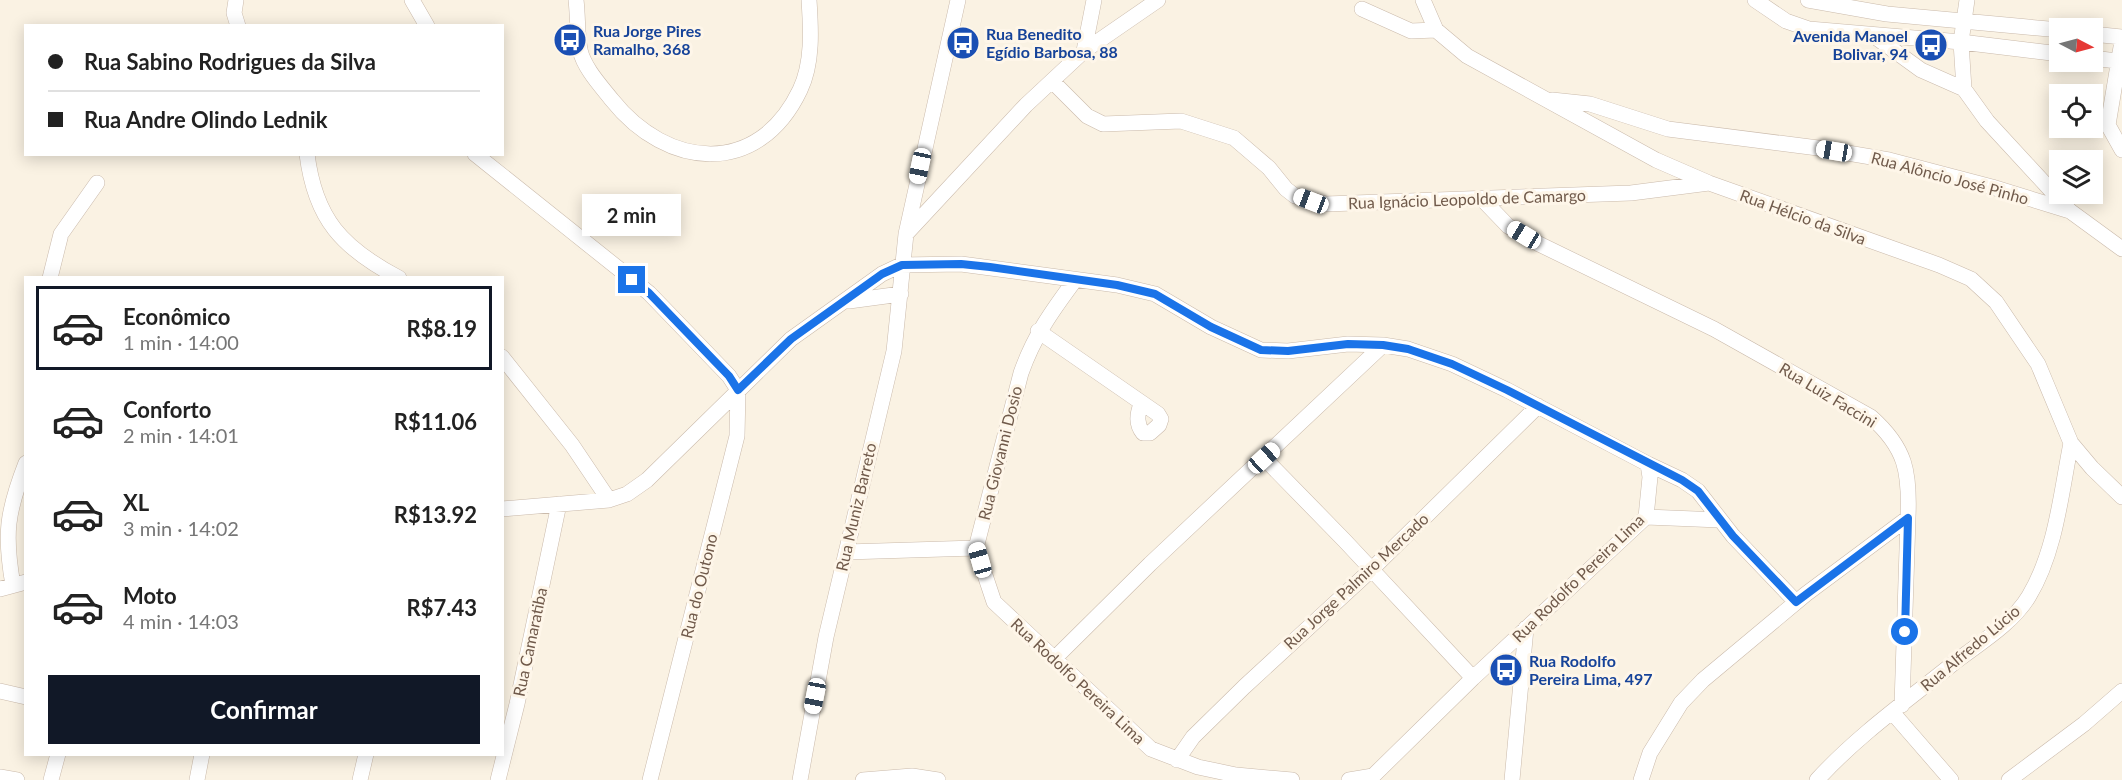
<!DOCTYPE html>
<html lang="pt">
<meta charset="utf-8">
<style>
body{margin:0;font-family:Lato,sans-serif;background:#f6f6f6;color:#222;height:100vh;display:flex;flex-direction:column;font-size:22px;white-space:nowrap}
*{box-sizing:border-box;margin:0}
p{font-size:20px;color:#767676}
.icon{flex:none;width:33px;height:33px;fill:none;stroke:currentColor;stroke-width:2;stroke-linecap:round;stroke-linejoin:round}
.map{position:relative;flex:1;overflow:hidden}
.details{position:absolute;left:24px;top:276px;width:480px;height:480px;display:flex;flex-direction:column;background:#fff;border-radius:0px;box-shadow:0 3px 15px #0003}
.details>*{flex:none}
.guide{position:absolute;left:24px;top:24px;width:480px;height:132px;border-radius:0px;box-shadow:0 3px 15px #0003;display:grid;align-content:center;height:132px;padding:0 24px;background:#fff}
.needle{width:39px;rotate:96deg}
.controls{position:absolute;left:2049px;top:18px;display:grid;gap:12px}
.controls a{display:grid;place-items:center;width:54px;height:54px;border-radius:0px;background:#fff;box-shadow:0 3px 15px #0003;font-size:30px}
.end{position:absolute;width:27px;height:27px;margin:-14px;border:8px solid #1a73e8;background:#fff;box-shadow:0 0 0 3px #fff}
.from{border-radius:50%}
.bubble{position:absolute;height:42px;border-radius:0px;background:#fff;box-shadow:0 3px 15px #0003;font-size:20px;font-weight:700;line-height:42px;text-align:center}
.car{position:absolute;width:18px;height:36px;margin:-18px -9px;border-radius:8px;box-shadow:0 0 4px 2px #0007;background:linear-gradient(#fff 24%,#345 0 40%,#fff 0 76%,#345 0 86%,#fff 0)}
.guide b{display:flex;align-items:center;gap:21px;height:57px;font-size:22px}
.guide b+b{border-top:2px solid #e0e0e0}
.guide i{width:15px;height:15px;background:#222}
ul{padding:10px 0 0;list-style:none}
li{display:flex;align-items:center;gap:18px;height:84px;margin:0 12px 9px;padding:0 12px;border:3px solid transparent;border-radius:0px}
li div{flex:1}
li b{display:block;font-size:22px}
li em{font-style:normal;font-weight:700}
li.current{border-color:#111827}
li>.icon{width:54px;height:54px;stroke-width:1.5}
.cta{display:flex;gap:12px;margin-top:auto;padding:12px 24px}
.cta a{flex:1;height:69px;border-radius:0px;background:#111827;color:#fff;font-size:24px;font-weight:700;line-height:69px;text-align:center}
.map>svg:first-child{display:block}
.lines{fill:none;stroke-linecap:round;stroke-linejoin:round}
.minor-casing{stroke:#cabaab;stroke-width:16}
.minor{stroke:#fff;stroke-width:15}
.route{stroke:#1a73e8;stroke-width:8}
.labels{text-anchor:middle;stroke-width:6;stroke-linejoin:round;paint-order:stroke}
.transit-label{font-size:16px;font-weight:bold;fill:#164399;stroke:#fef6e9;text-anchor:start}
.street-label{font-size:16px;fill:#705a4b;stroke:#fef6e9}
</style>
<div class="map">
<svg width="2122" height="780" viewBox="0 0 2122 780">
<rect width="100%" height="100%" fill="#faf2e3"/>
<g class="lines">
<!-- minor casing -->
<g class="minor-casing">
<path id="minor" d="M 236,0 L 234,13 L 238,26
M 412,0 L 427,26
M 576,0 C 578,16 577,34 580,50 C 584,68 601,86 612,100 C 667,169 758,178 800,90 C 813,63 811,29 809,0
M 1423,0 L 1436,30 L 1467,56 L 1656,160 L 1709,183 L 1939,265 L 1971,279 L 1996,302 L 2038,364 L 2071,443 L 2092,468 L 2122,497
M 1755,0 L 1786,21 L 1809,29 L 1961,42 L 2060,54
M 1808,0 L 1887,14 L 2060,30
M 1362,9 L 1411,31 L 1436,30
M 2092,34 L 2122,37
M 1874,36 L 1921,70 L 1964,89 L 1987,121 L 2070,211 L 2122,249
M 2122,41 L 2108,125 L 2122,150
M 1084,51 L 1094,0
M 2092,58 L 2117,61
M 1052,81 L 1087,116 L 1103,124 L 1181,121 L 1234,138 L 1269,168 L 1286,189 L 1295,196 L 1326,204 L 1631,193 L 1709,183
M 1964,89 L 1961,42 L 1967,0
M 1552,100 L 1590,104 L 1668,129 L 1818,148 L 1889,160 L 1992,187 L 2070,211
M 307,154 C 315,219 342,248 399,278
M 475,154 L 649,293 L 729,376 L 738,390 L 737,436 L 650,780
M 1483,200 L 1508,226 L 1539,244 L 1714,329 L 1871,417 C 1906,448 1910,472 1908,518 L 1806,594 L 1703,680 L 1681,703 L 1650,753 L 1641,780
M 906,234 L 1026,105 L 1084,51 L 1158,0
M 50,278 L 61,234 L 97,183
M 849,301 L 901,294
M 1038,331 L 1158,414 L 1161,419 L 1159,425 L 1150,433 L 1143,433 C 1136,424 1137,415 1141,404
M 502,357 L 572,445 L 609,500
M 1264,458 L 1345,541 L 1473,678
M 1648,464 L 1682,480 L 1698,491 L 1733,536 L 1796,602
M 502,509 L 609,500 L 627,494 L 647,480 L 791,339 L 882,274 L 901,265 L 961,264 L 1117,285 L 1155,294 L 1211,327 L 1261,350 L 1288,351 L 1348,344 L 1383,345 L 1408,349 L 1452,364 L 1507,390 L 1648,464 L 1650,477 L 1646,517 L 1473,678 L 1373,776 L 1349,780
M 1646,517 L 1720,520
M 976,548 L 994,602 L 1151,749 L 1198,767 L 1236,775 L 1292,780
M 846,552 L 976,548 L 1021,373 C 1034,336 1052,311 1075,280
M 13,585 C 4,534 7,512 26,463
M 0,589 L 26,582
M 1054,659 L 1150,564 L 1383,345
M 0,691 L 26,697
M 1902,705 L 1908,518
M 1892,712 L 1951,780
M 1177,760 L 1193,737 L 1244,687 L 1371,570 L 1538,406
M 0,777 L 17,780
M 51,780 L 58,754
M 197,780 L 202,754
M 360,780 L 366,754
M 498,780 L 517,704 L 559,504
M 800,780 L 826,637 L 894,351 L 906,234 L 958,0
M 863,780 L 912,776 L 938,780
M 1512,780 L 1526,628
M 1817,780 C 1858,735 1908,700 1955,662 C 1980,643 2013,623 2029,596 C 2056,551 2061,493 2071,443
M 2009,780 L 2084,724 L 2122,691"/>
</g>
<!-- minor -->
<use href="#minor" class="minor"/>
</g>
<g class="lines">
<!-- route -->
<path class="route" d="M 632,280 L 649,293 L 729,376 L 738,390 L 791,339 L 882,274 L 902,265 L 961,264 L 990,267 L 1117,285 L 1155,294 L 1211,327 L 1261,350 L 1288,351 L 1348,344 L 1383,345 L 1408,349 L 1452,364 L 1507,390 L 1682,480 L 1698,491 L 1733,536 L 1796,602 L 1908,518 L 1905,632"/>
</g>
<!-- icons -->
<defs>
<g id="bus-disc" transform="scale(1.725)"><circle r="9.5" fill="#1a4fb4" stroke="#fef6e9"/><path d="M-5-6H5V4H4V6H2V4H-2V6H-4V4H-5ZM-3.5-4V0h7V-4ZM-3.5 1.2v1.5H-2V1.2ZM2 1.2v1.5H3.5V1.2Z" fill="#fff"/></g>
</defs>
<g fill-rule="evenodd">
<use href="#bus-disc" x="570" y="40"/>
<use href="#bus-disc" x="963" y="43"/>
<use href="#bus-disc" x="1931" y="45"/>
<use href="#bus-disc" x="1506" y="670"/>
</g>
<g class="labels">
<!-- transit labels -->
<g class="transit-label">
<text x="593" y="37">Rua Jorge Pires<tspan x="593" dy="18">Ramalho, 368</tspan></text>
<text x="986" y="40">Rua Benedito<tspan x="986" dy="18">Egídio Barbosa, 88</tspan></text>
<text x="1908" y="42" text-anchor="end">Avenida Manoel<tspan x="1908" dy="18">Bolivar, 94</tspan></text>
<text x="1529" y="667">Rua Rodolfo<tspan x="1529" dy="18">Pereira Lima, 497</tspan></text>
</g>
<!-- street labels -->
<g class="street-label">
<text transform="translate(1950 178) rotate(15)" y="6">Rua Alôncio José Pinho</text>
<text transform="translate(1467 199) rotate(-2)" y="6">Rua Ignácio Leopoldo de Camargo</text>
<text transform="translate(1803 217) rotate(20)" y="6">Rua Hélcio da Silva</text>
<text transform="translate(1828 395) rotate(31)" y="6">Rua Luiz Faccini</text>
<text transform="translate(1000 453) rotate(-76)" y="6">Rua Giovanni Dosio</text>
<text transform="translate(856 507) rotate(-77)" y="6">Rua Muniz Barreto</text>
<text transform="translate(1578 578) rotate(-44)" y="6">Rua Rodolfo Pereira Lima</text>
<text transform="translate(1356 581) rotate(-43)" y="6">Rua Jorge Palmiro Mercado</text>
<text transform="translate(699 586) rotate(-76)" y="6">Rua do Outono</text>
<text transform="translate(530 642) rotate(-78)" y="6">Rua Camaratiba</text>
<text transform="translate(1970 648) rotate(-40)" y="6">Rua Alfredo Lúcio</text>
<text transform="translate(1078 681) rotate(43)" y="6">Rua Rodolfo Pereira Lima</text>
</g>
</g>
</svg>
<div class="controls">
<a><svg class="needle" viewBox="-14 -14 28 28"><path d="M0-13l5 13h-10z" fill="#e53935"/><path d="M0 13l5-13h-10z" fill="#767676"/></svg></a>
<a><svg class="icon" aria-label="locate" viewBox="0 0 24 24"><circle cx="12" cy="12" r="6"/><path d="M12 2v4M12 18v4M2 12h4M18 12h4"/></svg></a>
<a><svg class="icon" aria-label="layers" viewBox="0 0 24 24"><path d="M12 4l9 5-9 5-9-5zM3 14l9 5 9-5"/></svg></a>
</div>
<i class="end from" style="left:1905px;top:632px"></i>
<i class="end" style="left:632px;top:280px"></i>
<div class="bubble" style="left:582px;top:194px;width:99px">2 min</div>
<i class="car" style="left:1834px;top:151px;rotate:280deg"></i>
<i class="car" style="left:920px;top:166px;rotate:192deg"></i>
<i class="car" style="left:1311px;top:201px;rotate:291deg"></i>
<i class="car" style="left:1524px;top:235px;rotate:301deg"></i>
<i class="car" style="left:1264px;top:458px;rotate:48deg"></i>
<i class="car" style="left:980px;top:560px;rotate:344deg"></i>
<i class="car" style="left:815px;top:696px;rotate:191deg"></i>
<div class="guide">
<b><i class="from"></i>Rua Sabino Rodrigues da Silva</b>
<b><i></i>Rua Andre Olindo Lednik</b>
</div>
<section class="details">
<ul>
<li class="current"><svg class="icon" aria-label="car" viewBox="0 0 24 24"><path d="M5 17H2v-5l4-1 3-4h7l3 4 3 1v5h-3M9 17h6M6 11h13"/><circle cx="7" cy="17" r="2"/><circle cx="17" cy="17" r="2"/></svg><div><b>Econômico</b><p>1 min · 14:00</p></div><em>R$8.19</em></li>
<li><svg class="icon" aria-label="car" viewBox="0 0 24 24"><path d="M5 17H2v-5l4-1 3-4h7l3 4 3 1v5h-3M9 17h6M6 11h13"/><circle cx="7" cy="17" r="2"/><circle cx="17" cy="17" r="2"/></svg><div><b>Conforto</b><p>2 min · 14:01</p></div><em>R$11.06</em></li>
<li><svg class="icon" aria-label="car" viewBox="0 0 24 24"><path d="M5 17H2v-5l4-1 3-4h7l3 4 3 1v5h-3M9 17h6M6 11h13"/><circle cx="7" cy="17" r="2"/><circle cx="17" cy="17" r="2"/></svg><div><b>XL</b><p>3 min · 14:02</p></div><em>R$13.92</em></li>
<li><svg class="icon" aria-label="car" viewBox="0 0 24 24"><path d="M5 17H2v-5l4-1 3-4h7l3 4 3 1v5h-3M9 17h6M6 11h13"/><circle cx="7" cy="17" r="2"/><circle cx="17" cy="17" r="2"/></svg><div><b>Moto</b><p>4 min · 14:03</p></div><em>R$7.43</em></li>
</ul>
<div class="cta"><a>Confirmar</a></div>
</section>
</div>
